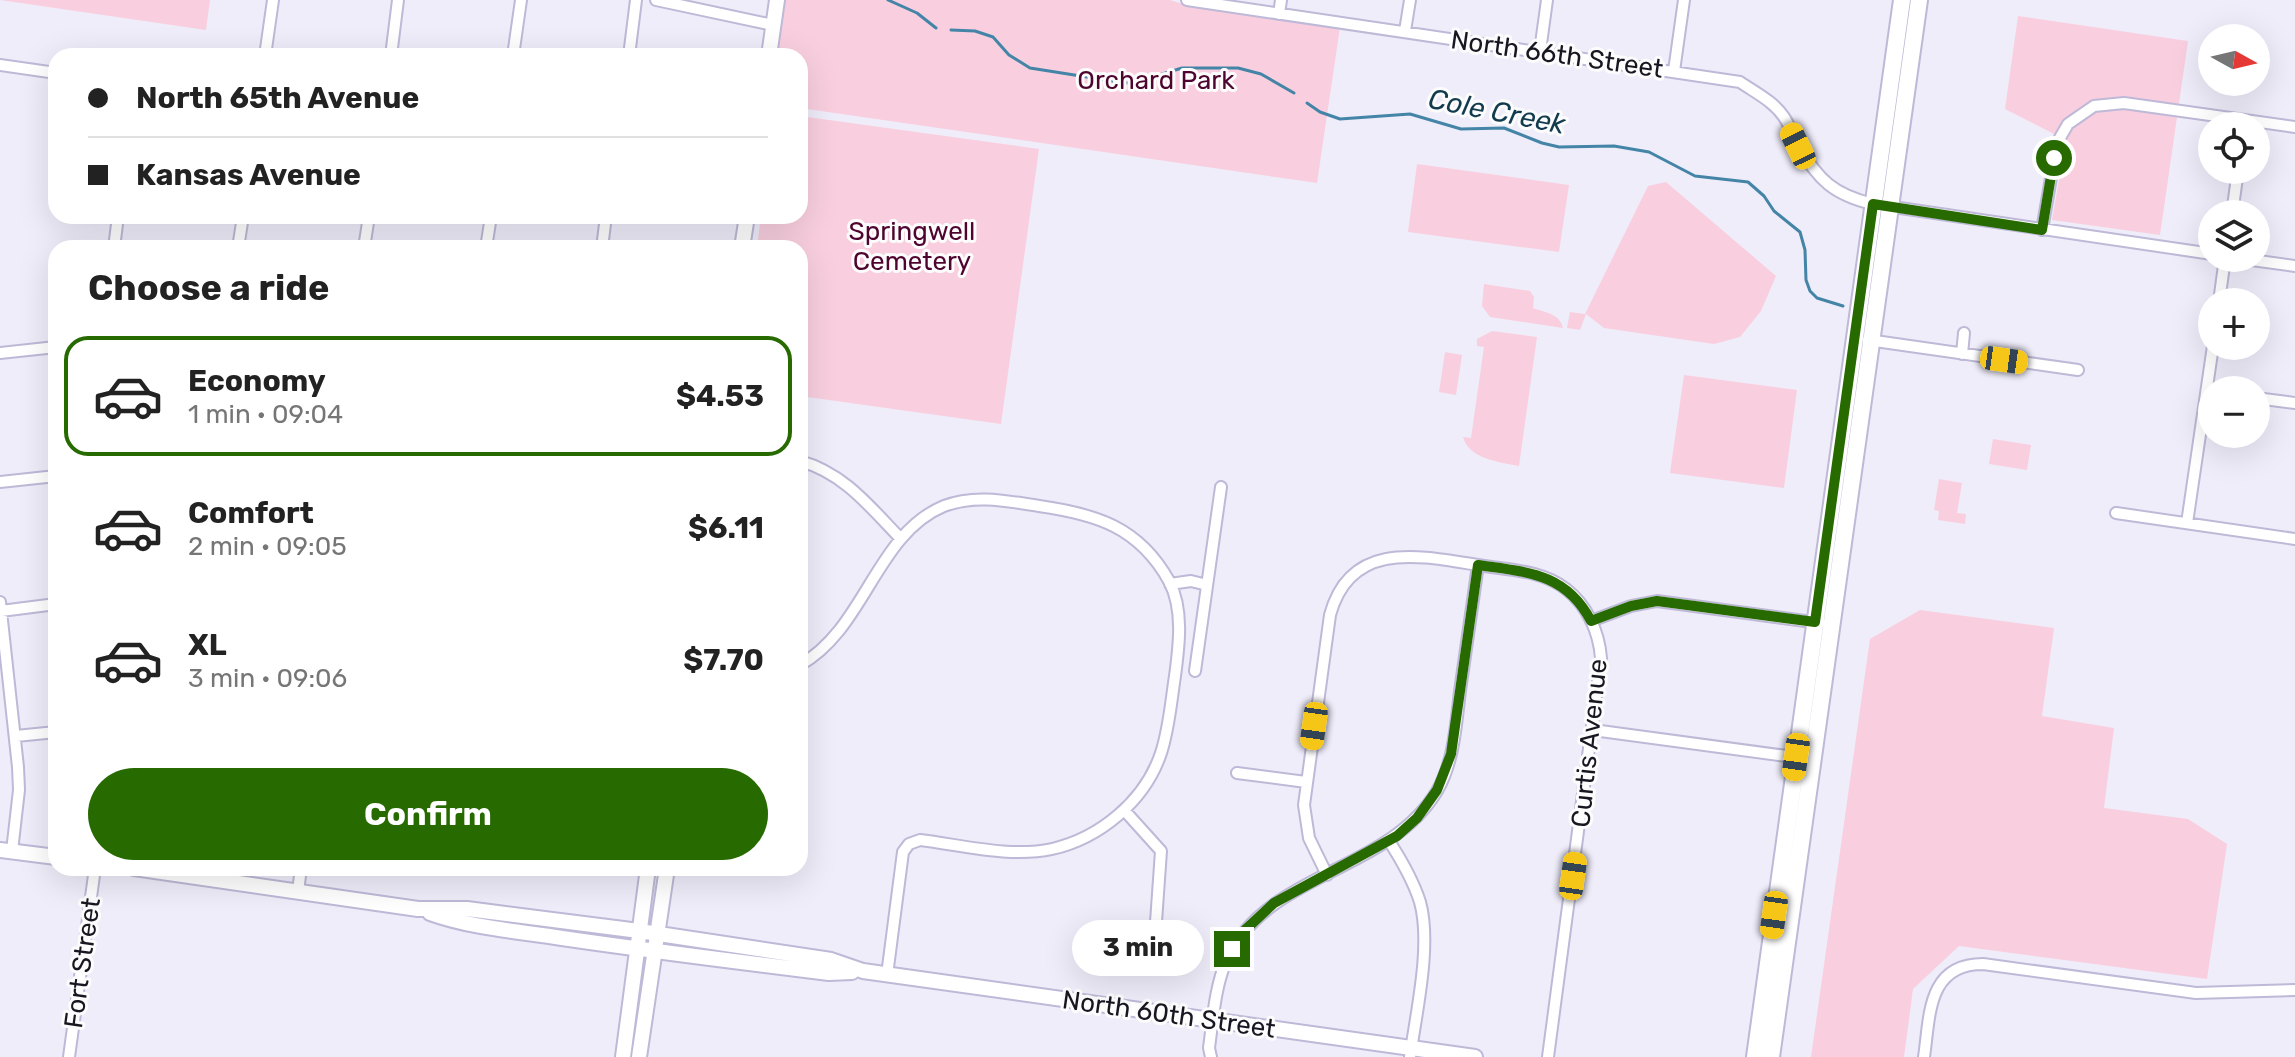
<!DOCTYPE html>
<meta charset="utf-8">
<style>
body{margin:0;font-family:Rubik,sans-serif;background:#f6f6f6;color:#222;height:100vh;display:flex;flex-direction:column;font-size:30px;white-space:nowrap}
*{box-sizing:border-box;margin:0}
p{font-size:26px;color:#767676}
.icon{flex:none;width:44px;height:44px;fill:none;stroke:currentColor;stroke-width:2;stroke-linecap:round;stroke-linejoin:round}
.map{position:relative;flex:1;overflow:hidden}
.panel{position:absolute;left:48px;top:240px;width:760px;height:636px;display:flex;flex-direction:column;background:#fff;border-radius:24px;box-shadow:0 8px 32px #0002}
.panel>*{flex:none}
.guide{position:absolute;left:48px;top:48px;width:760px;height:176px;border-radius:24px;box-shadow:0 8px 32px #0002;display:grid;align-content:center;height:176px;padding:0 40px;background:#fff}
.needle{width:52px;rotate:98deg}
.buttons{position:absolute;left:2198px;top:24px;display:grid;gap:16px}
.buttons a{display:grid;place-items:center;width:72px;height:72px;border-radius:50%;background:#fff;box-shadow:0 8px 32px #0002;font-size:40px}
.end{position:absolute;width:36px;height:36px;margin:-18px;border:10px solid #266a00;background:#fff;box-shadow:0 0 0 4px #fff}
.from{border-radius:50%}
.bubble{position:absolute;height:56px;border-radius:28px;background:#fff;box-shadow:0 8px 32px #0002;font-size:26px;font-weight:700;line-height:56px;text-align:center}
.car{position:absolute;width:24px;height:48px;margin:-24px -12px;border-radius:10px;box-shadow:0 0 6px 2px #0007;background:linear-gradient(#f5c518 24%,#345 0 40%,#f5c518 0 76%,#345 0 86%,#f5c518 0)}
.guide b{display:flex;align-items:center;gap:28px;height:76px;font-size:30px}
.guide b+b{border-top:2px solid #e0e0e0}
.guide i{width:20px;height:20px;background:#222}
ul{padding:0;list-style:none}
li{display:flex;align-items:center;gap:24px;height:120px;margin:0 16px 12px;padding:0 24px;border:4px solid transparent;border-radius:24px}
li div{flex:1}
li b{display:block;font-size:30px}
li em{font-style:normal;font-weight:700}
li.on{border-color:#266a00}
li>.icon{width:72px;height:72px;stroke-width:1.5}
h2{padding:0 40px;font-size:36px;line-height:96px}
.primary-button{display:flex;gap:16px;margin-top:auto;padding:16px 40px}
.primary-button a{flex:1;height:92px;border-radius:48px;background:#266a00;color:#fff;font-size:32px;font-weight:700;line-height:92px;text-align:center}
.map>svg:first-child{display:block}
.green{fill:#f9cfdf}
.lines{fill:none;stroke-linecap:round;stroke-linejoin:round}
.stream{stroke:#4485a7;stroke-width:3}
.street-casing{stroke:#bdb9d7;stroke-width:14}
.secondary-casing{stroke:#bdb9d7;stroke-width:18}
.primary-casing{stroke:#bdb9d7;stroke-width:20}
.street{stroke:#fff;stroke-width:10}
.secondary{stroke:#fff;stroke-width:14}
.primary{stroke:#fff;stroke-width:16}
.route{stroke:#266a00;stroke-width:10}
.labels{text-anchor:middle;stroke-width:6;stroke-linejoin:round;paint-order:stroke}
.street-label{font-size:26px;fill:#181621;stroke:#fcfcfc}
.park-label{font-size:26px;fill:#4e042e;stroke:#fcfcfc}
.water-label{font-size:28px;font-style:italic;fill:#123c4e;stroke:#fcfcfc}
</style>
<div class="map">
<svg width="2295" height="1057" viewBox="0 0 2295 1057">
<rect width="100%" height="100%" fill="#efedfa"/>
<!-- green -->
<path class="green" d="M 0,0 L 210,0 L 206,30 Z
M 782,0 L 1170,0 L 1186,5 L 1340,27 L 1317,183 L 800,108 L 800,56 L 774,56 Z
M 2018,16 L 2188,41 L 2160,235 L 2052,220 L 2066,140 L 2005,109 Z
M 800,116 L 1039,149 L 1001,424 L 800,396 L 800,248 L 757,248 L 761,216 L 800,216 Z
M 1417,164 L 1569,185 L 1559,252 L 1408,232 Z
M 1666,182 L 1776,276 L 1761,311 L 1740,337 L 1714,344 L 1604,328 L 1586,314 L 1580,330 L 1567,328 L 1570,312 L 1585,314 L 1648,186 Z
M 1484,284 L 1530,291 L 1534,297 L 1533,308 C 1543,312 1560,313 1563,328 L 1490,317 L 1482,306 Z
M 1492,331 L 1537,337 L 1519,466 C 1499,462 1469,459 1463,437 L 1471,438 L 1484,347 L 1477,346 L 1477,339 Z
M 1445,352 L 1462,355 L 1456,395 L 1439,392 Z
M 1684,375 L 1797,390 L 1784,488 L 1670,473 Z
M 1993,439 L 2031,445 L 2027,470 L 1989,464 Z
M 1939,479 L 1962,483 L 1957,513 L 1966,514 L 1965,524 L 1938,520 L 1939,511 L 1934,510 Z
M 1920,610 L 2054,628 L 2042,716 L 2114,728 L 2104,808 L 2188,819 L 2227,844 L 2207,979 L 1959,946 L 1913,989 L 1904,1057 L 1811,1057 L 1870,639 Z"/>
<g class="lines">
<!-- stream -->
<path class="stream" d="M 888,0 L 917,13 L 936,28
M 951,30 L 975,31 L 993,37 L 1009,55 L 1030,68 L 1125,83 L 1136,82 L 1182,68 L 1238,68 L 1261,74 L 1294,93
M 1307,103 L 1320,112 L 1340,119 L 1410,114 L 1461,129 L 1504,128 L 1542,143 L 1559,147 L 1614,146 L 1649,152 L 1695,176 L 1748,182 L 1764,196 L 1774,211 L 1800,232 L 1805,250 L 1806,280 L 1810,291 L 1817,298 L 1843,306"/>
<!-- street casing -->
<g class="street-casing">
<path id="street" d="M 656,0 L 773,25
M 1187,0 L 1740,82 C 1756,93 1773,101 1784,117 C 1790,126 1793,136 1798,145 C 1818,180 1834,195 1873,204 L 2212,254
M 1279,14 L 1281,0
M 1405,31 L 1410,0
M 1540,51 L 1547,0
M 265,56 L 273,0
M 391,56 L 398,0
M 513,56 L 521,0
M 629,56 L 636,0
M 0,65 L 56,73
M 1674,71 L 1684,0
M 2232,214 L 2238,170
M 2042,230 L 2057,143 L 2068,124 L 2094,106 L 2124,103 L 2295,127
M 114,248 L 118,216
M 238,248 L 243,216
M 364,248 L 369,216
M 486,248 L 491,216
M 602,248 L 606,216
M 2237,258 L 2295,266
M 2219,302 L 2225,258
M 1868,340 L 2078,370
M 0,353 L 56,347
M 1962,354 L 1964,333
M 2256,398 L 2295,403
M 800,461 C 844,473 870,507 901,539
M 0,482 L 56,476
M 2116,513 L 2295,539
M 2187,523 L 2213,346
M 1170,584 L 1191,581 L 1207,585
M 0,602 L 18,767 L 19,790 L 12,851
M 1,611 L 56,604
M 1591,621 L 1631,606 L 1657,601 L 1820,623
M 800,665 C 865,629 876,534 944,506 C 975,494 1007,501 1039,506 C 1096,514 1139,527 1169,581 C 1184,609 1179,646 1175,676 C 1171,702 1169,729 1161,753 C 1145,801 1100,838 1052,849 C 1010,858 962,845 920,840 L 909,844 L 903,852 L 887,975
M 1195,671 L 1221,487
M 1593,730 L 1801,758
M 16,736 L 56,732
M 1237,773 L 1306,782
M 1124,810 L 1161,851 L 1155,936
M 1389,841 C 1402,861 1413,880 1420,902 C 1432,945 1416,1013 1410,1057
M 1327,875 L 1309,838 L 1304,805 L 1330,615 C 1351,537 1425,557 1484,566 C 1512,570 1543,571 1566,589 C 1587,605 1599,632 1601,658 L 1548,1057
M 298,891 L 301,868
M 69,1057 L 95,868
M 1211,1057 L 1209,1048 C 1213,1018 1215,986 1227,959 C 1268,871 1388,873 1437,791 C 1454,762 1456,724 1460,691 C 1466,649 1472,607 1478,565
M 1924,1057 C 1930,1016 1927,964 1983,964 L 2196,993 L 2295,990"/>
</g>
<!-- secondary casing -->
<g class="secondary-casing">
<path id="secondary" d="M 769,56 L 777,0
M 742,248 L 747,216
M 0,850 L 56,857
M 134,868 L 418,909 L 467,909 L 639,931 L 831,960 L 863,971 L 1475,1057
M 430,913 C 471,928 519,931 562,938 C 651,951 740,962 829,973 L 852,972
M 623,1057 L 648,868
M 639,1057 L 667,868"/>
</g>
<!-- primary casing -->
<g class="primary-casing">
<path id="primary" d="M 1755,1057 L 1902,0
M 1771,1057 L 1919,0"/>
</g>
<!-- street -->
<use href="#street" class="street"/>
<!-- secondary -->
<use href="#secondary" class="secondary"/>
<!-- primary -->
<use href="#primary" class="primary"/>
</g>
<g class="lines">
<!-- route -->
<path class="route" d="M 1232,949 L 1245,930 L 1274,903 L 1397,836 L 1417,818 L 1437,790 L 1451,754 L 1478,565 C 1527,572 1566,573 1591,621 L 1631,606 L 1657,601 L 1815,622 L 1873,204 L 2042,230 L 2054,158"/>
</g>
<g class="labels">
<!-- street labels -->
<g class="street-label">
<text transform="translate(1557 54) rotate(8)" y="9">North 66th Street</text>
<text transform="translate(1589 743) rotate(-84)" y="9">Curtis Avenue</text>
<text transform="translate(82 963) rotate(-82)" y="9">Fort Street</text>
<text transform="translate(1169 1014) rotate(8)" y="9">North 60th Street</text>
</g>
<!-- park labels -->
<g class="park-label">
<text x="1156" y="89">Orchard Park</text>
<text x="912" y="240">Springwell<tspan x="912" dy="30">Cemetery</tspan></text>
</g>
<!-- water labels -->
<g class="water-label">
<text transform="translate(1497 111) rotate(11)" y="10">Cole Creek</text>
</g>
</g>
</svg>
<div class="buttons">
<a><svg class="needle" viewBox="-14 -14 28 28"><path d="M0-13l5 13h-10z" fill="#e53935"/><path d="M0 13l5-13h-10z" fill="#767676"/></svg></a>
<a><svg class="icon" aria-label="locate" viewBox="0 0 24 24"><circle cx="12" cy="12" r="6"/><path d="M12 2v4M12 18v4M2 12h4M18 12h4"/></svg></a>
<a><svg class="icon" aria-label="layers" viewBox="0 0 24 24"><path d="M12 4l9 5-9 5-9-5zM3 14l9 5 9-5"/></svg></a>
<a>+</a>
<a>−</a>
</div>
<i class="end from" style="left:2054px;top:158px"></i>
<i class="end" style="left:1232px;top:949px"></i>
<div class="bubble" style="left:1072px;top:920px;width:132px">3 min</div>
<i class="car" style="left:1798px;top:146px;rotate:334deg"></i>
<i class="car" style="left:2004px;top:360px;rotate:98deg"></i>
<i class="car" style="left:1314px;top:726px;rotate:188deg"></i>
<i class="car" style="left:1796px;top:757px;rotate:188deg"></i>
<i class="car" style="left:1573px;top:876px;rotate:8deg"></i>
<i class="car" style="left:1774px;top:915px;rotate:188deg"></i>
<div class="guide">
<b><i class="from"></i>North 65th Avenue</b>
<b><i></i>Kansas Avenue</b>
</div>
<section class="panel">
<h2>Choose a ride</h2>
<ul>
<li class="on"><svg class="icon" aria-label="car" viewBox="0 0 24 24"><path d="M5 17H2v-5l4-1 3-4h7l3 4 3 1v5h-3M9 17h6M6 11h13"/><circle cx="7" cy="17" r="2"/><circle cx="17" cy="17" r="2"/></svg><div><b>Economy</b><p>1 min · 09:04</p></div><em>$4.53</em></li>
<li><svg class="icon" aria-label="car" viewBox="0 0 24 24"><path d="M5 17H2v-5l4-1 3-4h7l3 4 3 1v5h-3M9 17h6M6 11h13"/><circle cx="7" cy="17" r="2"/><circle cx="17" cy="17" r="2"/></svg><div><b>Comfort</b><p>2 min · 09:05</p></div><em>$6.11</em></li>
<li><svg class="icon" aria-label="car" viewBox="0 0 24 24"><path d="M5 17H2v-5l4-1 3-4h7l3 4 3 1v5h-3M9 17h6M6 11h13"/><circle cx="7" cy="17" r="2"/><circle cx="17" cy="17" r="2"/></svg><div><b>XL</b><p>3 min · 09:06</p></div><em>$7.70</em></li>
</ul>
<div class="primary-button"><a>Confirm</a></div>
</section>
</div>
